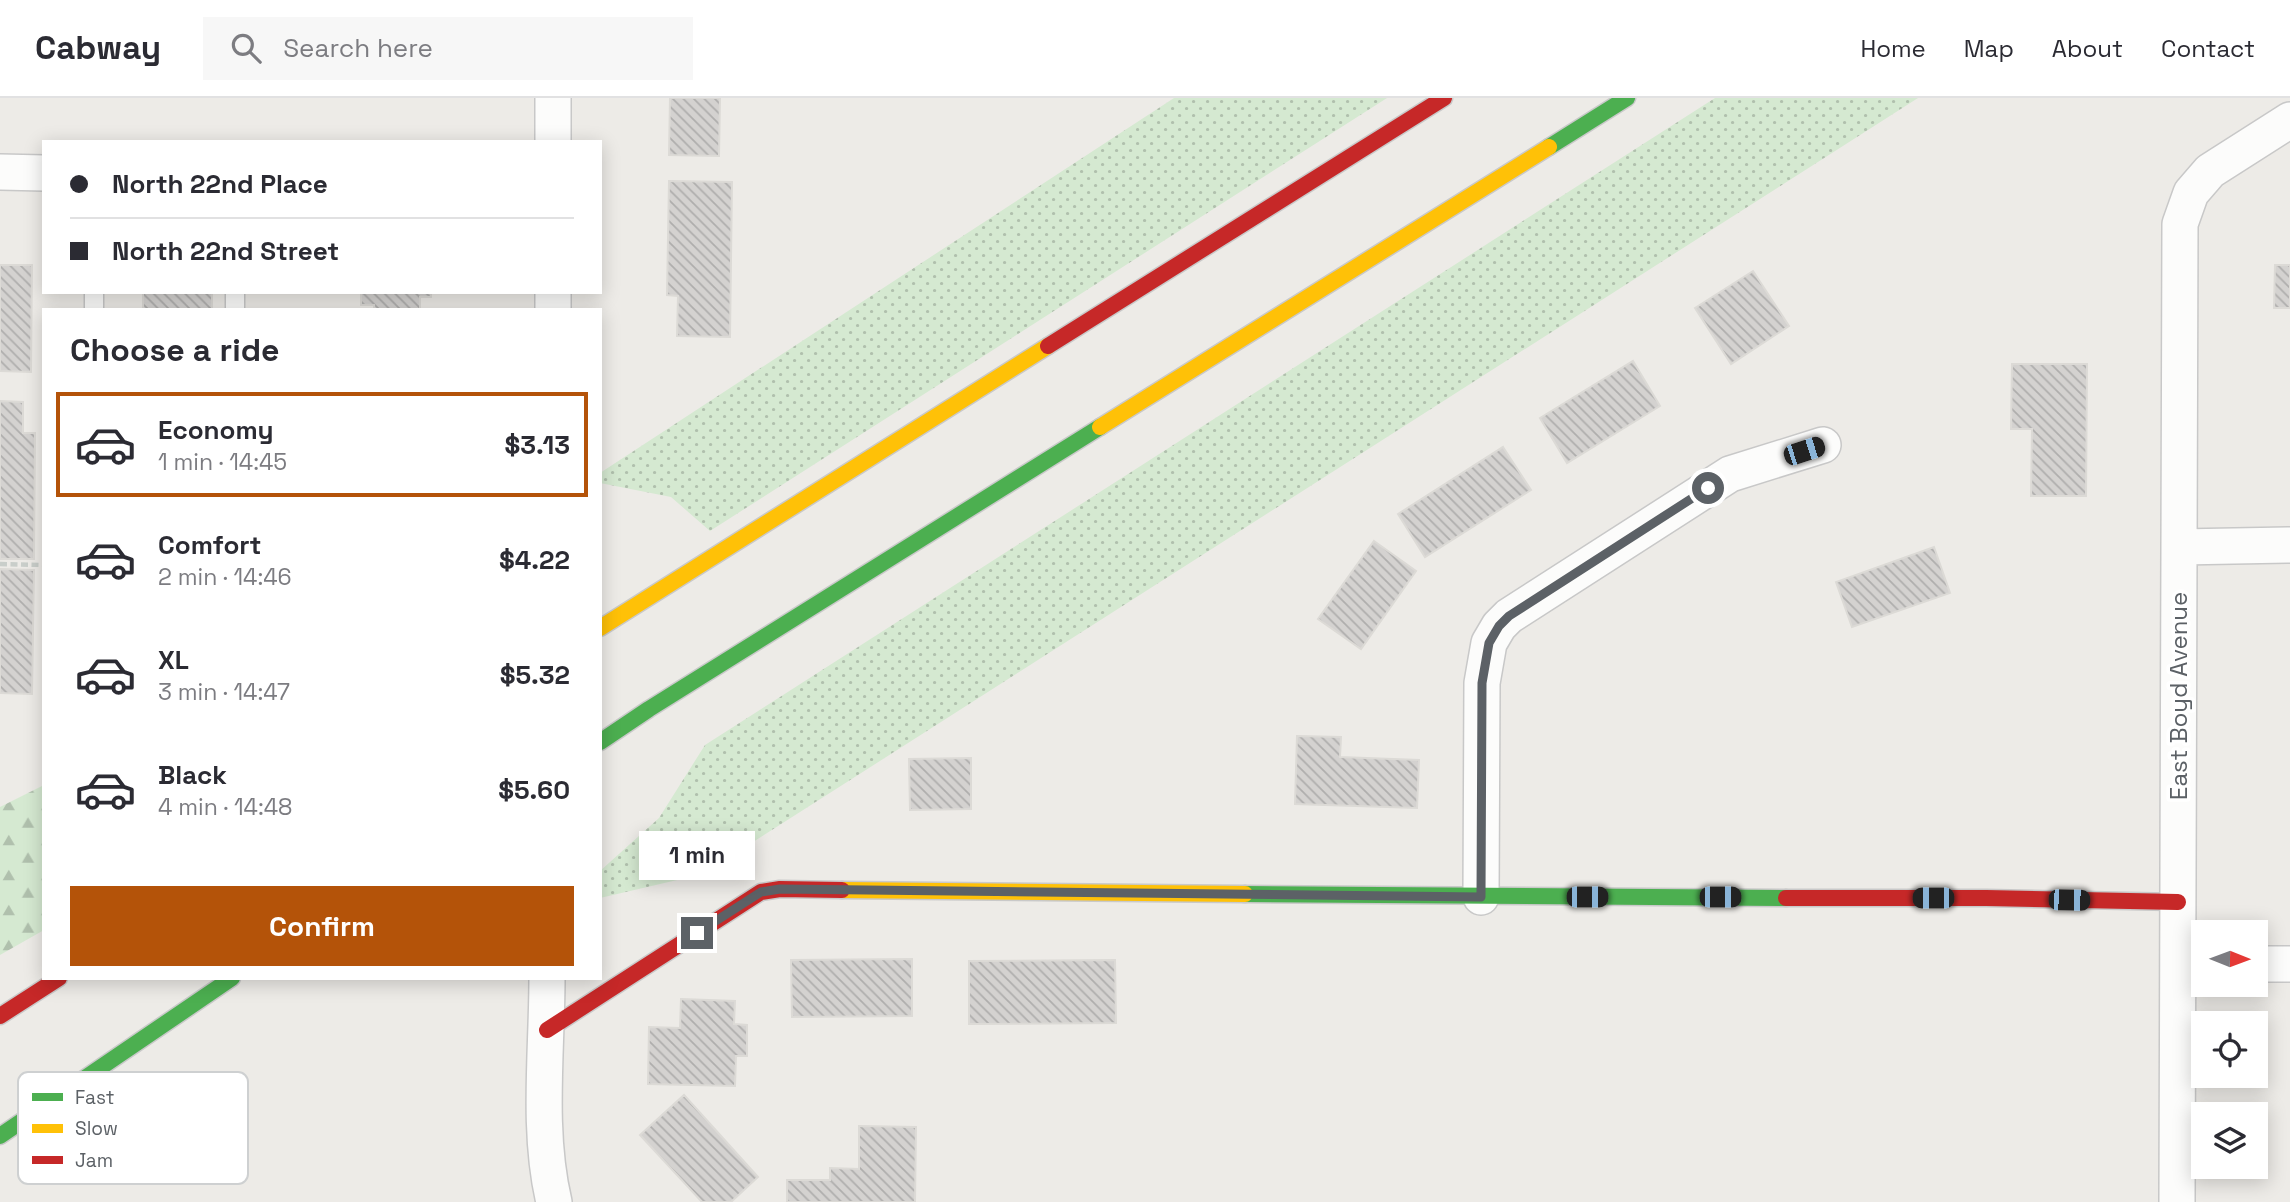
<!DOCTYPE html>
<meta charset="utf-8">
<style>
body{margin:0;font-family:"Space Grotesk",sans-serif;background:#f7f7f7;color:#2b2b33;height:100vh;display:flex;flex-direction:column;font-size:26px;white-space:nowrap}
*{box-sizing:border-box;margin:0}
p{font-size:23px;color:#7c7c81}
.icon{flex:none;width:38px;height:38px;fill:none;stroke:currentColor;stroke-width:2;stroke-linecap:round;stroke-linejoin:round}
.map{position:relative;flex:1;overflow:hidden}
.panel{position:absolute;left:42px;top:210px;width:560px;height:672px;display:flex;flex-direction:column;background:#fff;border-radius:0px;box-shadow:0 4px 18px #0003}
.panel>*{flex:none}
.guide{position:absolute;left:42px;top:42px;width:560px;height:154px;border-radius:0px;box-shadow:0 4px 18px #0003;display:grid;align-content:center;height:154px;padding:0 28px;background:#fff}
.needle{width:46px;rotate:91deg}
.fabs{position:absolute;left:2191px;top:822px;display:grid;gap:14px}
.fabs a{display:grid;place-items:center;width:77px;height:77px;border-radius:0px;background:#fff;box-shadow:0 4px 18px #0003;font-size:35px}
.end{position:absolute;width:32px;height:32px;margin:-16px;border:9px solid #5c6166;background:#fff;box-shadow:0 0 0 4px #fff}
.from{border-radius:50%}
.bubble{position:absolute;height:49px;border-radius:0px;background:#fff;box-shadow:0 4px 18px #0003;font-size:23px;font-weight:800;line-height:49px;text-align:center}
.car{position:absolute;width:21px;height:42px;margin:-21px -10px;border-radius:9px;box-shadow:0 0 5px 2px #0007;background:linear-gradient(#222 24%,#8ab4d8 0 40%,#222 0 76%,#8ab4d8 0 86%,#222 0)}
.guide b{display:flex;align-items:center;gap:24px;height:66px;font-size:26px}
.guide b+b{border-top:2px solid #e1e1e2}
.guide i{width:18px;height:18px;background:#2b2b33}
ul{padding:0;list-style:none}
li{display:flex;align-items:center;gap:21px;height:105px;margin:0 14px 10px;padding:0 14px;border:4px solid transparent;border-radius:0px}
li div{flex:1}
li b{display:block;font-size:26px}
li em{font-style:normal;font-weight:800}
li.on{border-color:#b45309}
li>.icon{width:63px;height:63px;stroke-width:1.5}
h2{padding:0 28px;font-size:32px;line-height:84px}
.button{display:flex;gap:14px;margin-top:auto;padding:14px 28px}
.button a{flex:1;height:80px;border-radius:0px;background:#b45309;color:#fff;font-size:28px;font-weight:800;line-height:80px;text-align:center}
header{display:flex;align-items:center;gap:42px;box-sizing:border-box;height:98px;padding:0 35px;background:#fff;border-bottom:2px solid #e1e1e2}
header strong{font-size:33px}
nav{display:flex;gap:38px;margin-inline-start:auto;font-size:24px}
.search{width:490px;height:63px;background:#f7f7f7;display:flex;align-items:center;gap:18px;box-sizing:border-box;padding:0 24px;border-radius:0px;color:#7c7c81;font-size:26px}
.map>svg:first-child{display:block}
.grass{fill:url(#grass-dots)}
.forest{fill:url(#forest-firs)}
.building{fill:url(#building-back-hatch);stroke:#dcdad6;stroke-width:2}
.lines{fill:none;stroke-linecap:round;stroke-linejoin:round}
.lane-casing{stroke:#c8c8c8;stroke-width:21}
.street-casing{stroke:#c8c8c8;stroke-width:38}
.fast-casing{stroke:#c9c9c9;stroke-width:19}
.slow-casing{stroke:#c9c9c9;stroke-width:19}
.jam-casing{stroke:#c9c9c9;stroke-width:19}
.path{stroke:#c9ceca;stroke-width:4.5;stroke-dasharray:7 3.5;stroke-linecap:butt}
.lane{stroke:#fcfcfb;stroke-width:18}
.street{stroke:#fcfcfb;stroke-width:35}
.fast{stroke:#4caf50;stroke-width:16}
.slow{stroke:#ffc107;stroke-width:16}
.jam{stroke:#c62828;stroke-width:16}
.route{stroke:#5c6166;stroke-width:9}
.labels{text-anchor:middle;stroke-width:7;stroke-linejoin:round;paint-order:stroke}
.street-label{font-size:24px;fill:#5c6166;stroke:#fff}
.key{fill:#fff;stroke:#ced0d1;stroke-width:2}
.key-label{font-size:19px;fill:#5c6166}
</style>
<header>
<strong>Cabway</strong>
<div class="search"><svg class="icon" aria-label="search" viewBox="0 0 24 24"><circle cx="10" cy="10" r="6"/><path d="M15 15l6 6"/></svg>Search here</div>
<nav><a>Home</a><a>Map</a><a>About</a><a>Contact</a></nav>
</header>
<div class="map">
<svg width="2290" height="1104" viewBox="0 0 2290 1104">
<defs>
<pattern id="grass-dots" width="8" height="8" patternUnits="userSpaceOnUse" patternTransform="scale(1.75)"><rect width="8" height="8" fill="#d5e9d1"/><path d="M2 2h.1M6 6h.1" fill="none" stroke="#b0c0ad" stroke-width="1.8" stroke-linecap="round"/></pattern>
<pattern id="forest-firs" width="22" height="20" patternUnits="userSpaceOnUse" patternTransform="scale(1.75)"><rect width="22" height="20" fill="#d5e9d1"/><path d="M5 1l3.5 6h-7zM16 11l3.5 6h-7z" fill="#b0c0ad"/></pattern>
<pattern id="building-back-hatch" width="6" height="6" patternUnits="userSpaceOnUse" patternTransform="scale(1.75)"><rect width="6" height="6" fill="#d4d2d0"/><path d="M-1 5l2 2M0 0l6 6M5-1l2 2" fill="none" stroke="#afaead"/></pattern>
</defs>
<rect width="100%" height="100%" fill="#edebe7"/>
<!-- grass -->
<path class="grass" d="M 1174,0 L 1387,0 L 710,433 L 671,399 L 600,385 L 600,375 Z
M 1715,0 L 1918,0 L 703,776 L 600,800 L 600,773 L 659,720 L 705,647 Z"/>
<!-- forest -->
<path class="forest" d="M 44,687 L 44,832 L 0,857 L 0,709 Z"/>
<!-- building -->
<path class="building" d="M 670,0 L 720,0 L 719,58 L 669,57 Z
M 669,83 L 732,84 L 730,239 L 677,238 L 678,198 L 667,197 Z
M 0,167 L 32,167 L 31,274 L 0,273 Z
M 2275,167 L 2290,167 L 2290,210 L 2274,210 Z
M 1753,173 L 1789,228 L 1731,266 L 1695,210 Z
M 143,194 L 212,194 L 212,212 L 143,212 Z
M 361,194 L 431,194 L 431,199 L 420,199 L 420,212 L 374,212 L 374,207 L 361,207 Z
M 1633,263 L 1660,308 L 1567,365 L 1540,320 Z
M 2012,266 L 2087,266 L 2086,398 L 2031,398 L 2032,331 L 2011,331 Z
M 0,303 L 23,304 L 23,335 L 35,335 L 34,461 L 0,461 Z
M 1503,349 L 1531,392 L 1425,459 L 1398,416 Z
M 1374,443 L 1416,473 L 1361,551 L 1318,521 Z
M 1934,449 L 1950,495 L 1852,529 L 1836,484 Z
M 0,471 L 34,472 L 32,596 L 0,595 Z
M 1297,638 L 1341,639 L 1340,659 L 1419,662 L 1417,710 L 1295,706 Z
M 971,660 L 971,711 L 910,712 L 909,661 Z
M 912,861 L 912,918 L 792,919 L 791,862 Z
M 1115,862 L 1116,925 L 969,926 L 969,863 Z
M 681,901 L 735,903 L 734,926 L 747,927 L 747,958 L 736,958 L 735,988 L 648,986 L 649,929 L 680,930 Z
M 684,997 L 758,1079 L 731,1104 L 702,1104 L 640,1037 Z
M 859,1028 L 916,1029 L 915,1104 L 787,1104 L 787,1082 L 830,1082 L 830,1070 L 859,1071 Z"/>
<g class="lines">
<!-- lane casing -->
<g class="lane-casing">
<path id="lane" d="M 94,212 L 94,194
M 235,212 L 235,194"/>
</g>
<!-- street casing -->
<g class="street-casing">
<path id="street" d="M 553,44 L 553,0
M 0,74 L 44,75
M 553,212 L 553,194
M 2180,449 L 2290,447
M 1481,799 L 1482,585 L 1489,545 L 1499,528 L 1509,518 L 1730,376 L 1823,347
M 2256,866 L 2290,866
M 547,880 C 547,953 537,1033 554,1104
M 2177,1104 L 2180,126 L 2191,95 L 2210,73 L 2290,22"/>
</g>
<!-- fast casing -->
<g class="fast-casing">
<path id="fast" d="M 1549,49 L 1627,0
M 600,644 L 649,611 L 1100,329
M 1245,796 L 1786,800
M 0,1038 L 232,880"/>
</g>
<!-- slow casing -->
<g class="slow-casing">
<path id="slow" d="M 1100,329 L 1549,49
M 600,530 L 1048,248
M 842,792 L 1245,796"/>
</g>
<!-- jam casing -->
<g class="jam-casing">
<path id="jam" d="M 1048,248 L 1444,0
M 1786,800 L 1986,800 L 2178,804
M 0,918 L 59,880
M 547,932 L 761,794 L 780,791 L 842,792"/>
</g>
<!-- path -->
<path class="path" d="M 0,466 L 44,467"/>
<!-- lane -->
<use href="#lane" class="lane"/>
<!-- street -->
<use href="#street" class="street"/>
<!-- fast -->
<use href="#fast" class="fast"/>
<!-- slow -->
<use href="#slow" class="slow"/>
<!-- jam -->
<use href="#jam" class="jam"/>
</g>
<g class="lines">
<!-- route -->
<path class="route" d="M 697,835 L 761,794 L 780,791 L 1481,799 L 1482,585 L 1489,545 L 1499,528 L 1509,518 L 1708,390"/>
</g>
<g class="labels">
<!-- street labels -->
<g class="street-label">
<text transform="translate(2179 598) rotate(-90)" y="8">East Boyd Avenue</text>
</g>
</g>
<!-- legend -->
<rect x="18" y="974" width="230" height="112" rx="10" class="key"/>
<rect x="32" y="995" width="31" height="8" fill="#4caf50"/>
<rect x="32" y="1026" width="31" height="9" fill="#ffc107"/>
<rect x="32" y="1058" width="31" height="8" fill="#c62828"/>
<g class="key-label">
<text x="75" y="1006">Fast</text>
<text x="75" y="1037">Slow</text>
<text x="75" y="1069">Jam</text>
</g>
</svg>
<div class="fabs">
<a><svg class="needle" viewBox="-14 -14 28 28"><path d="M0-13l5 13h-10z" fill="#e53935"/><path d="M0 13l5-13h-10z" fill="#7c7c81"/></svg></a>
<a><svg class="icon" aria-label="locate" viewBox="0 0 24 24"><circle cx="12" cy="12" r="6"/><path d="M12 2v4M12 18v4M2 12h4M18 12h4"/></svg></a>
<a><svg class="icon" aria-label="layers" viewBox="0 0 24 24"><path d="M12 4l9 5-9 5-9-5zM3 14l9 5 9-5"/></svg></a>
</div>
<i class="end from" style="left:1708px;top:390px"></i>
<i class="end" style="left:697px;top:835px"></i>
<div class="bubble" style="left:639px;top:733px;width:116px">1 min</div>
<i class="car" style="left:1804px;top:353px;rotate:72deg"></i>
<i class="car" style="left:1587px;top:799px;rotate:90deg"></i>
<i class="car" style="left:1720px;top:799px;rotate:90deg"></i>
<i class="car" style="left:1933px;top:800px;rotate:270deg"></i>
<i class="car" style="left:2069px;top:802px;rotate:91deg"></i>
<div class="guide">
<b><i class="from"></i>North 22nd Place</b>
<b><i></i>North 22nd Street</b>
</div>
<section class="panel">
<h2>Choose a ride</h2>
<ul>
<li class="on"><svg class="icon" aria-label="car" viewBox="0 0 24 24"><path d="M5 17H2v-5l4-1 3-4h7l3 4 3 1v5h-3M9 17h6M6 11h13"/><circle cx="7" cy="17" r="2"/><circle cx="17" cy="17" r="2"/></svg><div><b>Economy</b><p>1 min · 14:45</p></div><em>$3.13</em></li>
<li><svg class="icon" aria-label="car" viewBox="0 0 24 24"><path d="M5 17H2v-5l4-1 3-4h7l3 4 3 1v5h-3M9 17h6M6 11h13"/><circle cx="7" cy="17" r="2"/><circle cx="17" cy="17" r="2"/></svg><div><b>Comfort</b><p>2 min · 14:46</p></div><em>$4.22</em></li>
<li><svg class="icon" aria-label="car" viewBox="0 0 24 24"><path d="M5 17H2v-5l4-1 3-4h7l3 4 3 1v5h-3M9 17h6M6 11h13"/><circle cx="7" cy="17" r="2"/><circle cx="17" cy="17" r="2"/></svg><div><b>XL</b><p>3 min · 14:47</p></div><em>$5.32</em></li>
<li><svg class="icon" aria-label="car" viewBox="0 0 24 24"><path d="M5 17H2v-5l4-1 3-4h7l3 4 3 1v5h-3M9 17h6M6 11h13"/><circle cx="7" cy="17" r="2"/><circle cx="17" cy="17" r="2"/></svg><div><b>Black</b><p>4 min · 14:48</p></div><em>$5.60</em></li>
</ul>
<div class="button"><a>Confirm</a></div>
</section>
</div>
